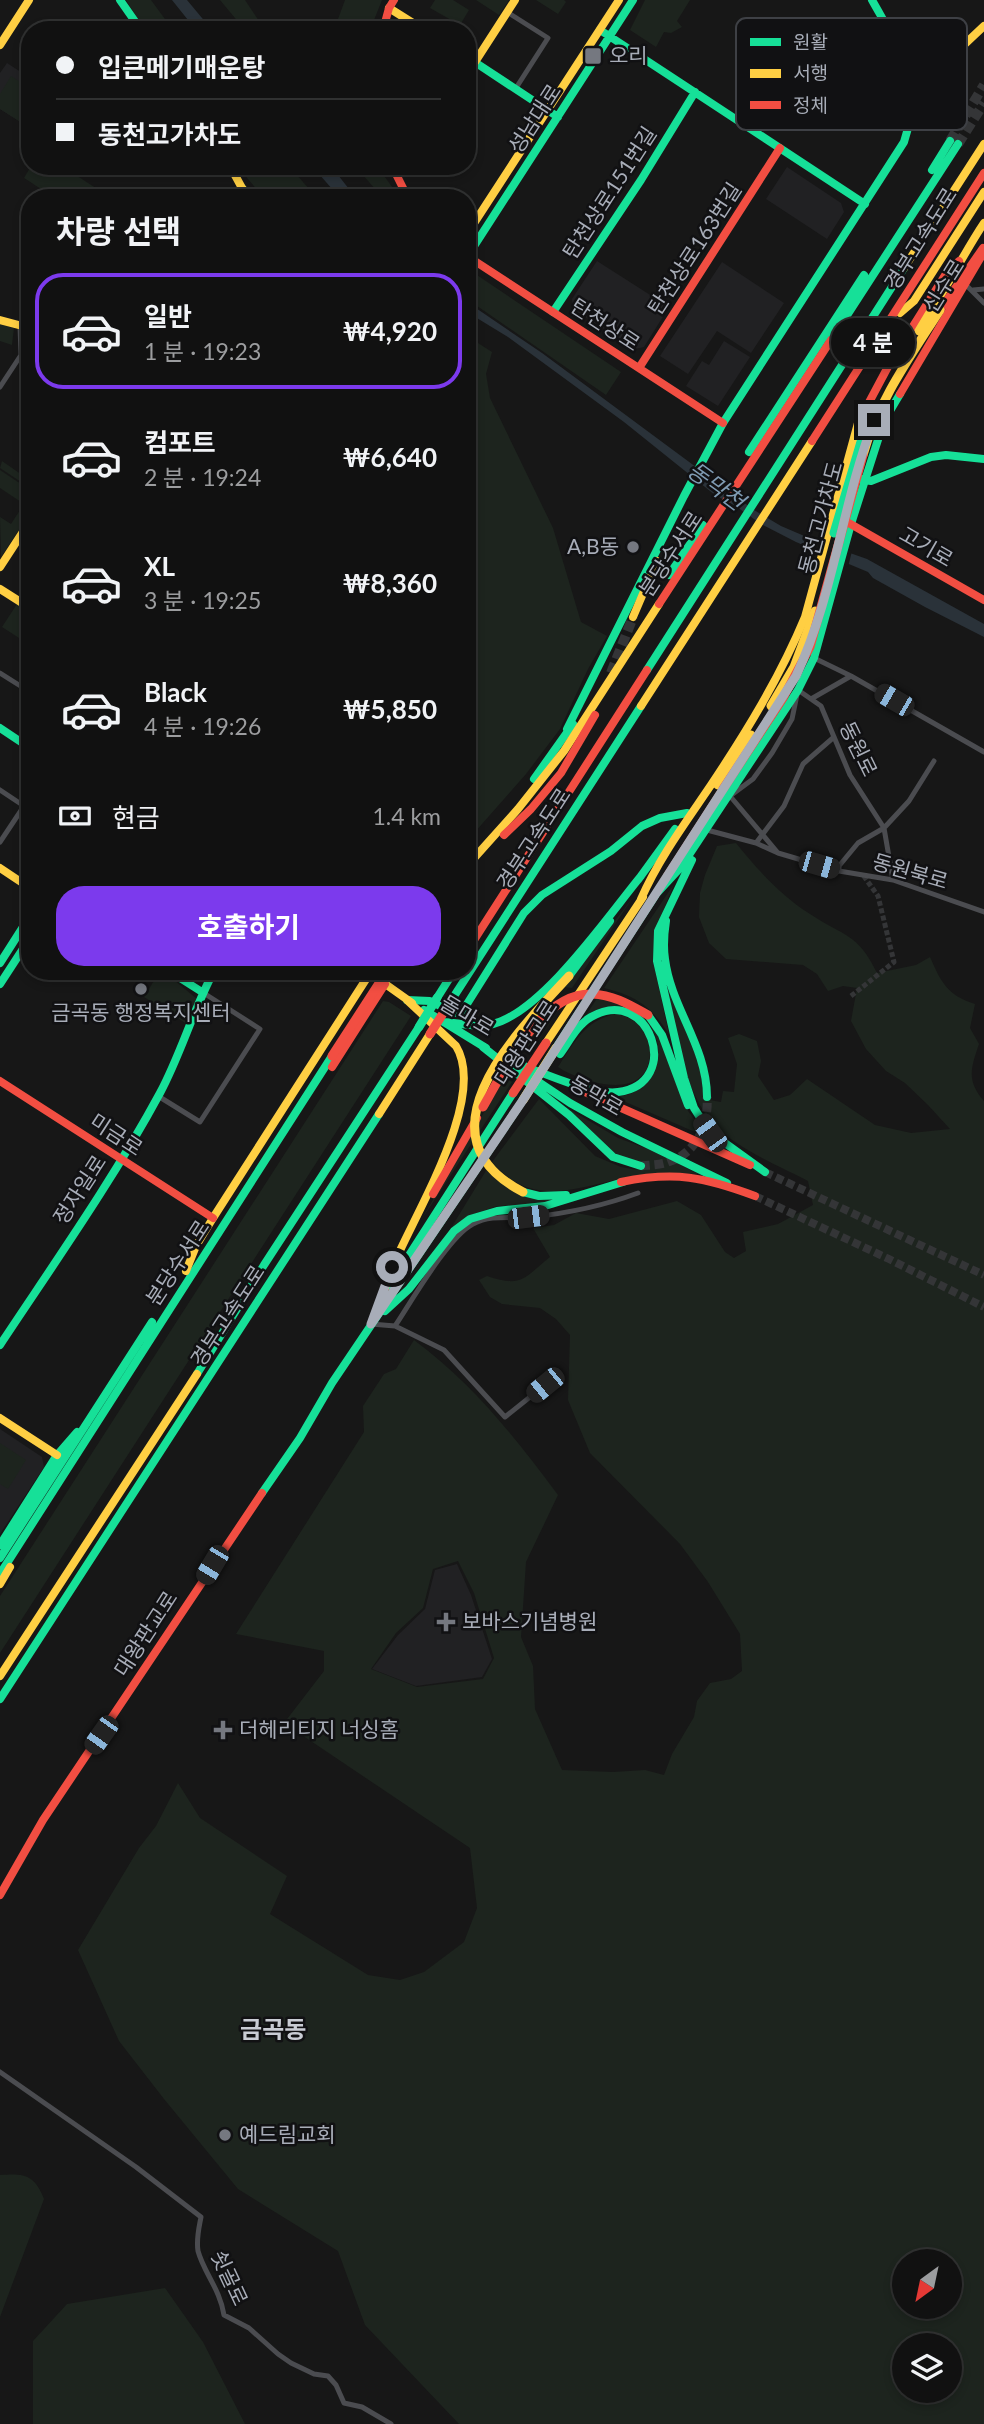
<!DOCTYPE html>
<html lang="ko">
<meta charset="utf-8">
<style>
body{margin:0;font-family:Lato,"Noto Sans KR",sans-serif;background:#1a1a1a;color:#f1f3f6;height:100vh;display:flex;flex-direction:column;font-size:26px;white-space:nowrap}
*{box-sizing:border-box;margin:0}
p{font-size:23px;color:#9c9d9f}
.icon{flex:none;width:38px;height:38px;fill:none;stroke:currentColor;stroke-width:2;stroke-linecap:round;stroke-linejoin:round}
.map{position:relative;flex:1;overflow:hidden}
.drawer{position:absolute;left:21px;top:189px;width:455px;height:791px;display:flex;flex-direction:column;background:#111;border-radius:28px;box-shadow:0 4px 10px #0003,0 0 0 2px #303131}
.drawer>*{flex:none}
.top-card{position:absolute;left:21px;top:21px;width:455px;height:154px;border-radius:28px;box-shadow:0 4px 10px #0003,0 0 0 2px #303131;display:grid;align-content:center;height:154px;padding:0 35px;background:#111}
.needle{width:46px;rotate:213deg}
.buttons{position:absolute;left:892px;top:2249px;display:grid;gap:14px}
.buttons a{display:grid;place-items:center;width:70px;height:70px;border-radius:50%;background:#111;box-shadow:0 4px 10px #0003,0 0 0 2px #303131;font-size:35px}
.end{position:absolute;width:32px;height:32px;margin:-16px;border:9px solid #a8adb8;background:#111;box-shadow:0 0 0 4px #111}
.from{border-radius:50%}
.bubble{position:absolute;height:49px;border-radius:24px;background:#111;box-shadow:0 4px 10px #0003,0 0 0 2px #303131;font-size:23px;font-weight:700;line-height:49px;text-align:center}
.car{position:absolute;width:21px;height:42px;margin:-21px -10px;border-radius:9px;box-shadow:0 0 5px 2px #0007;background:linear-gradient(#222 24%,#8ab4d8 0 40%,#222 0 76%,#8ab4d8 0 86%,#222 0)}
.top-card b{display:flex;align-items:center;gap:24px;height:66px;font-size:26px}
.top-card b+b{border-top:2px solid #303131}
.top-card i{width:18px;height:18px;background:#f1f3f6}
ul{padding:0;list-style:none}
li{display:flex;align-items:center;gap:21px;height:116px;margin:0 14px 10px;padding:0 21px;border:4px solid transparent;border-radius:28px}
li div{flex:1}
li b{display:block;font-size:26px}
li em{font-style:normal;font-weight:700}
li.selected{border-color:#7c3aed}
li>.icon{width:63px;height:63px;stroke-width:1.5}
h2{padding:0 35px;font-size:32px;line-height:84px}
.pay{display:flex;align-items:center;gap:18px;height:77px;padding:0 35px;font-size:26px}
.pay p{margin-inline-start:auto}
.action{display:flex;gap:14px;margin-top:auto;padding:14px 35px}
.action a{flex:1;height:80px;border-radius:28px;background:#7c3aed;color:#fff;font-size:28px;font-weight:700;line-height:80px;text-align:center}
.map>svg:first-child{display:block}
.built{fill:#212123}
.green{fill:#1d241e;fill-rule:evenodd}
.water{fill:#2a3239}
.pier{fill:#171717}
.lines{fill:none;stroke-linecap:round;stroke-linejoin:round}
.street-tunnel{stroke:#343537;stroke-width:5;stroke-dasharray:5 2.5;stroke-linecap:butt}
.secondary-tunnel{stroke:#343537;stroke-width:8;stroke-dasharray:8 4;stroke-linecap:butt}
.primary-tunnel{stroke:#343537;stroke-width:9;stroke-dasharray:9 4.5;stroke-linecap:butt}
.highway-tunnel{stroke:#343537;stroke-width:10;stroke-dasharray:10 5;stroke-linecap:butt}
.street{stroke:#4b4c50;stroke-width:5}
.fast{stroke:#16e098;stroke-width:8}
.slow{stroke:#ffcf43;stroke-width:8}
.jam{stroke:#f24e42;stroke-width:8}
.fast-bridge{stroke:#16e098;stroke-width:9}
.slow-bridge{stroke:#ffcf43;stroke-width:9}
.jam-bridge{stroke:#f24e42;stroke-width:9}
.route{stroke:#a8adb8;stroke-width:9}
.poi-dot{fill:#757880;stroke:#111113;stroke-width:2.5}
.labels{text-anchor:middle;stroke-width:5;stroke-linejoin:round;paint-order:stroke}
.poi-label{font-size:21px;fill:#a8adb8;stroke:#111113;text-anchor:start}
.street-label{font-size:21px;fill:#a8adb8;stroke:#111113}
.water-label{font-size:23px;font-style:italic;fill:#7f9bb3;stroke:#111113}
.quarter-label{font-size:24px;font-weight:bold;fill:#c9ccd4;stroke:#111113}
.key{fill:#111113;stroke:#3e4045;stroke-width:2}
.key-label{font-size:19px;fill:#a8adb8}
</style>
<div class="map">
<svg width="984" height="2424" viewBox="0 0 984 2424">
<rect width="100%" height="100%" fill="#171717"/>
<!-- built -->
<path class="built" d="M 7,63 L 30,78 L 30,128 L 0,109 L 0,73 Z
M 787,167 L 841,203 L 844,212 L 827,239 L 766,199 Z
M 597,261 L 669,307 L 644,347 L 635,349 L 573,309 L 572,299 Z
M 722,262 L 784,303 L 751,353 L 717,331 L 688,374 L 660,356 Z
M 724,341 L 750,357 L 718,406 L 686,386 L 702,361 L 709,365 Z
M 0,1429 L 42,1457 L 44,1467 L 0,1534 Z
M 457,1564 L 471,1595 L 492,1659 L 482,1677 L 416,1686 L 372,1669 L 398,1635 L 425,1609 L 435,1570 Z"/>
<!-- green -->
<path class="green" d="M 126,0 L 151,0 L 173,30 L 145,30 Z
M 220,0 L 245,0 L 265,30 L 245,30 Z
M 345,0 L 382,0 L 370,30 L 334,30 Z
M 435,0 L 453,0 L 469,10 L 460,25 L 430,8 Z
M 476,0 L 509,0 L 499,15 Z
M 536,0 L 564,0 L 566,2 L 558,14 Z
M 645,0 L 690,0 L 677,21 L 682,27 L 671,33 L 664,32 L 656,47 L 630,30 Z
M 11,76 L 30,88 L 30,128 L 0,109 L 0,94 Z
M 31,166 L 62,166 L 111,198 L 55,198 L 24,178 Z
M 237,166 L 289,166 L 317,198 L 264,198 Z
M 355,166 L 377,166 L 400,198 L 383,198 Z
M 471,271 L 621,372 L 606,395 L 467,299 L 467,276 Z
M 0,324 L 14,328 L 12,345 L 0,341 Z
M 467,336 L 492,352 L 486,374 L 490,398 L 553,528 L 581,622 L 607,636 L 588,669 L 560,729 L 526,774 L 467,841 Z
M 2,461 L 28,479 L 24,484 L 0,468 Z
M 0,470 L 30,490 L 30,513 L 1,557 L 0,517 L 11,524 L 24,504 L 0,488 Z
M 17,604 L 30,612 L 30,645 L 2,627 Z
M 736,843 C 757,869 781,896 810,914 C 843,936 858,933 877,973 L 916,965 L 930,957 C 941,982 947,995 975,1004 L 970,1028 L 979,1044 C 971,1068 966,1080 984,1101 L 984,2424 L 459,2424 L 365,2325 L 338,2251 L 238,2189 L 164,2099 L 119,2041 L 78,1950 L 139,1848 L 156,1826 L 178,1783 L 200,1818 L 287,1876 L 270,1914 L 368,1975 L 400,1980 L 424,1972 L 464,1942 L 477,1908 L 470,1848 L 284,1723 L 324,1671 L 324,1651 L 236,1634 L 364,1432 L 363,1406 L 384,1374 L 396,1369 L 414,1340 C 474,1385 514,1436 558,1495 L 526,1562 L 521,1637 L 533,1666 L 535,1709 L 562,1770 L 613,1772 L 645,1770 L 664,1775 L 672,1754 L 694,1717 L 697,1701 L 710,1683 L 731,1679 L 742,1671 L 740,1634 L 708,1582 L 680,1544 L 590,1453 L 568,1400 L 570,1335 L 556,1319 L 540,1308 L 502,1304 L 490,1297 L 479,1280 L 487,1276 C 522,1288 524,1278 550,1257 L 533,1228 L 554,1225 L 576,1213 L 609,1219 L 677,1201 L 701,1215 L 725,1252 L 734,1258 L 746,1251 L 743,1232 L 778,1224 L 813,1205 L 808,1181 C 778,1165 734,1148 712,1122 C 682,1088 675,1024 665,981 L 700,1066 L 704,1099 L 721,1102 L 723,1091 L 734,1092 L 737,1064 L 728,1038 L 739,1034 L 757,1041 L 761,1061 L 758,1076 L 774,1100 L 790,1095 L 807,1079 L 875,1125 L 911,1133 L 950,1129 L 928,1105 L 905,1083 L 886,1071 L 866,1049 L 851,1021 L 857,988 L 843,986 L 828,991 L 817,974 L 803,965 L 726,959 L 709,943 L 699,917 L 700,893 L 705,875 L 717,846 ZM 458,1561 L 474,1593 L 494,1658 L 483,1679 L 417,1687 L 371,1669 L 396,1633 L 423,1608 L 433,1569 ZM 905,2261 L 950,2261 L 950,2306 L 905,2306 ZM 905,2345 L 950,2345 L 950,2390 L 905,2390 Z
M 674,884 L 655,931 L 653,961 L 669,1034 C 650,1006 637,996 604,988 Z
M 634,896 L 572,988 L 564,987 Z
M 160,971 L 163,971 L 197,999 L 187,1024 L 144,997 Z
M 598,997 L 633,1007 L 655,1027 L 688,1111 L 709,1138 L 614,1097 C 621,1096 630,1095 636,1091 C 657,1078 665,1050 652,1029 C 647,1019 635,1014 626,1008 L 584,1018 Z
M 383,1001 L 389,1002 L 411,1016 L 0,1653 L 0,1596 Z
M 562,1005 L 530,1053 L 522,1048 L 532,1033 Z
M 616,1014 C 637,1018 652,1032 650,1054 C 649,1064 647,1072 639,1078 C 620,1094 576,1079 558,1067 C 574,1043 585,1020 616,1014 Z
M 504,1078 L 512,1082 L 420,1222 Z
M 539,1099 L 595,1156 L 621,1167 L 638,1170 L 614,1154 L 564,1106 L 618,1138 L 651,1150 L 698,1174 C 672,1173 648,1172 623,1178 C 575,1189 530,1207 492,1162 Z
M 487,1169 L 496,1179 L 559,1200 L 524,1205 L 497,1206 L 471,1215 L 448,1233 Z
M 0,1443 L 26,1460 L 8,1489 L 0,1484 Z
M 0,2175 C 25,2173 35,2175 44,2199 L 0,2317 Z
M 165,2288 L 203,2342 L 245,2424 L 33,2424 L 33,2341 L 67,2304 Z"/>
<!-- water -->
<path class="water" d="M 172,0 L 187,0 L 212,30 L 196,30 Z
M 312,166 L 331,166 L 356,198 L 340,198 Z
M 467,302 L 542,353 L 754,510 L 781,526 L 816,541 L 867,559 L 984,624 L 984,637 L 925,607 L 873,578 L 868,572 L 796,542 L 761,524 L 737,507 L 715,495 L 624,422 L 508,337 L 467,312 Z"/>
<!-- pier -->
<path class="pier" d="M 818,538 L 852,551 L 848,567 L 813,553 Z"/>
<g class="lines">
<!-- street-tunnel -->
<path class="street-tunnel" d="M 851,996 L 894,962 L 878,896 L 863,875"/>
<!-- secondary-tunnel -->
<path class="secondary-tunnel" d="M 765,1172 L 984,1275
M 755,1196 L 889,1259 L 984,1307"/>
<!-- primary-tunnel -->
<path class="primary-tunnel" d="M 641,1166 C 649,1165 660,1165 668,1162 C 696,1154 709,1125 707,1097"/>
<!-- highway-tunnel -->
<path class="highway-tunnel" d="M 950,141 L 984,85
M 958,144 L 984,103
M 611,673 L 633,617"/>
<!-- street -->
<path class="street" d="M 507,12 L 548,38 L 516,88
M 966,285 L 984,303
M 973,290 L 984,289
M 0,387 L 21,355 L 20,326
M 30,570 L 25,578 L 30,582
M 814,658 L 851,676 L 984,752
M 0,673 L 30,692
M 811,699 L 851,676
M 0,790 L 24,806 L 0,842
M 707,830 L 756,843 L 778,853 L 839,871 L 893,880 L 984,912
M 756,843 L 784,806 L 803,764 L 834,737
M 778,853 L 730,796 L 753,779 L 772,753 L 792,719 L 798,690 L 821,706 L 850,775 L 884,828 L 893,880
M 839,871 L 839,866 L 858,843 L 884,828 L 909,801 L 934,761
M 158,1096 L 200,1122 L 260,1029 L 202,992
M 371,1324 L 395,1326 L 444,1350 L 505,1417 L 545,1385
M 395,1326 C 411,1302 449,1236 473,1224 C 492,1214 512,1219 532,1217 C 569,1213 603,1206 638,1193
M 0,2072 L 136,2167 L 201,2217 C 199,2228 196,2239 198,2251 C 204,2273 220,2289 224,2315 L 249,2328 L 278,2354 L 291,2363 L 314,2374 L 328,2376 L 336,2385 L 344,2403 L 362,2407 L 391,2424"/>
<!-- fast -->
<path class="fast" d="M 120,0 L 141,30
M 600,30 L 865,204
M 467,57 L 558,117
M 908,66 L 924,79 L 938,78
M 932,170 L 950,141
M 236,198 L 242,188
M 467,257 L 633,0
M 553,312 L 641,180 L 695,92
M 831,340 L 958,144
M 749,452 L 864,275
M 860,479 L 871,481 L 931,457 L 946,455 L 984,459
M 684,496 L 723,423 L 904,142 C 924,81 901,52 872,0
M 669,575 L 703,525
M 647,670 L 904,268
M 0,728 L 30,748
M 567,729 L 684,496
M 534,779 L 573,724
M 692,860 L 658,931 L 657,961 L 684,1078 L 694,1108 L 710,1133
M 638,880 L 675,829
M 657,893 L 681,867 L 798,690 L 814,658 L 851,524 L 884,421 L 900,394
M 666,921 C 664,934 663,946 665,959 C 671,1008 707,1046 707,1097
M 0,963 L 30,916
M 169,971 L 202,992
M 569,976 L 610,921
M 0,984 L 30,938
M 437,998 L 454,971
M 407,1000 L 430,1001 L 454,1013 L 462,1012 L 524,913 L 542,895 L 611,851 L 642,826 L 660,818 L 687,813
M 449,1004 L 641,706
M 424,1010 L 486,1048
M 648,1015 L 662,1035 L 688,1105
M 444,1022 C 459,1023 477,1028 493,1024 C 543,1011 608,916 641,876
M 483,1047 L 569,1115 L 613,1157 L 641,1166
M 556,1048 L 660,888
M 505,1059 C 533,1068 590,1096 618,1092 C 684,1084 650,983 591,1017 C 577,1025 569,1042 560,1054
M 515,1066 L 570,1103 L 622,1132 L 727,1183
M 707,1130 L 765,1172
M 523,1192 L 539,1196 L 566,1195
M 390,1285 L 513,1093
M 385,1311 L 409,1289 L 454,1231 L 470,1219 L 497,1211 L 545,1206 L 623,1182
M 0,1345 C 55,1262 113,1180 160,1093 C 181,1054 193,1010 214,971
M 197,1374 L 264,1265 L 419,1027
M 262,1493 L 300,1438 L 332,1383 L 523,1100
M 0,1545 L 57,1455 L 77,1432
M 0,1558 L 152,1322
M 0,1574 L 332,1056
M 0,1699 L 379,1114"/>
<!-- slow -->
<path class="slow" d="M 389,8 L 424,30
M 0,45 L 29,0
M 475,62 L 515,0
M 916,120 L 950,58 L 984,26
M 230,166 L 242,188 L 251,198
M 467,234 L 619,0
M 904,268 L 984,144
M 934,306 C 952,278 966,250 984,223
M 900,313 L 914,301 L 984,192
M 0,320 L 30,328
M 0,567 L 30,521
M 0,589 L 30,608
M 633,617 L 657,561
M 641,706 L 812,441
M 467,866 L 518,809 L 564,751 L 659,604
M 0,868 L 30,888
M 641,899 C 659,858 686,822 711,785 C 747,731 780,677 805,617 L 858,423
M 367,971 L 412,1003
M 546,1043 L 643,897
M 379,1114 L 430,1034
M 186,1271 L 196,1246 L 213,1218 L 370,973
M 382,1296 C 386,1286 389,1276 393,1266 C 414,1215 488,1098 456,1046 L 407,1000
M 0,1418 L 57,1455
M 0,1584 L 10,1567
M 0,1676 L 197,1374"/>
<!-- jam -->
<path class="jam" d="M 383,30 L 389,8 L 394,0
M 392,166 L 408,198
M 467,256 L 723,423
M 940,310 L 983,248
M 639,368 L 780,148
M 900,394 L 984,252
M 858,423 L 890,363 L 949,269 L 959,261
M 812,441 L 984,173
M 847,522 L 984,600
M 659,604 L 831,340
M 504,835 L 531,809 L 561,773 L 595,715
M 667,876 L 723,789
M 467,951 L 647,670
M 332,1067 L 385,984
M 0,1081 L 213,1218
M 576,1088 L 750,1165
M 621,1182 C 675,1171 704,1177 755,1196
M 433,1194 L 477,1118
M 0,1895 L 43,1820 L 262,1493"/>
<!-- fast-bridge -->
<path class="fast-bridge" d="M 834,533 L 866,425
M 419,1027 L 437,998"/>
<!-- slow-bridge -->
<path class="slow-bridge" d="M 919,331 L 934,306
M 863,455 C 878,401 910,357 940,310
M 771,706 L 794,667 L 815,611
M 718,785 L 751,735
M 523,1100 L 556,1048
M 523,1192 C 413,1135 518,1031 569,976"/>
<!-- jam-bridge -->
<path class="jam-bridge" d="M 723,789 L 783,698 L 810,647 L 863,455
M 430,1034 L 449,1004
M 332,1056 L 387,971
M 513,1093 L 546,1043
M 483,1107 C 505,1069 541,992 592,994 C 614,995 630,1005 648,1015"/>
</g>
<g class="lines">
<!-- route -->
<path class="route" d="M 392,1267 L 371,1324 L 523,1100 L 796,676 C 834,595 842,504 874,420"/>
</g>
<!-- markers -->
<g class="poi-dot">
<rect x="584" y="47" width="18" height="18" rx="3.5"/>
<circle cx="633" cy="547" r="7"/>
<circle cx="141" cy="989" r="7"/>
<path d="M442.5 1611.5h7v7h7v7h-7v7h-7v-7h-7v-7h7z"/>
<path d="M219.5 1719.5h7v7h7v7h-7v7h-7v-7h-7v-7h7z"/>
<circle cx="225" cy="2135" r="7"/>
</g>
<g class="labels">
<!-- poi labels -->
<g class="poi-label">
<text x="609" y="63">오리</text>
<text x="619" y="554" text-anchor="end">A,B동</text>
<text x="141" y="1020" text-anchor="middle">금곡동 행정복지센터</text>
<text x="462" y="1629">보바스기념병원</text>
<text x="239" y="1737">더헤리티지 너싱홈</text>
<text x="239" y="2142">예드림교회</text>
</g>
<!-- street labels -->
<g class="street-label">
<text transform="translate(535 119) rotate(-57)" y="7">성남대로</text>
<text transform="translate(610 193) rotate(-57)" y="7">탄천상로151번길</text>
<text transform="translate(921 239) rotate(-58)" y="7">경부고속도로</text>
<text transform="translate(695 249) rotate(-57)" y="7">탄천상로163번길</text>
<text transform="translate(944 286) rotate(-58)" y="7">신수로</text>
<text transform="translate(605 325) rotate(33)" y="7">탄천상로</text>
<text transform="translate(821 518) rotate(-75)" y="7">동천고가차도</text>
<text transform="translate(926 547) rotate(30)" y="7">고기로</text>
<text transform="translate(671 554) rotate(-57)" y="7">분당수서로</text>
<text transform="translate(858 749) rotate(64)" y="7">동원로</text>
<text transform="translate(534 839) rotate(-57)" y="7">경부고속도로</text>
<text transform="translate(910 872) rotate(16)" y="7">동원북로</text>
<text transform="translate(467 1016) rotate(31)" y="7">돌마로</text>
<text transform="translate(526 1043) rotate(-57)" y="7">대왕판교로</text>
<text transform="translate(596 1096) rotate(30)" y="7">동막로</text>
<text transform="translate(116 1135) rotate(33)" y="7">미금로</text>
<text transform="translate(80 1190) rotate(-57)" y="7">정자일로</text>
<text transform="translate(178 1263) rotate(-57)" y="7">분당수서로</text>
<text transform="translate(228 1316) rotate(-57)" y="7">경부고속도로</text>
<text transform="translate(146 1634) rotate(-57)" y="7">대왕판교로</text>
<text transform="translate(229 2278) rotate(65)" y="7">쇳골로</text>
</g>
<!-- water labels -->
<g class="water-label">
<text transform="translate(716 486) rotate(36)" y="8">동막천</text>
</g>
<!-- quarter labels -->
<g class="quarter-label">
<text x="273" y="2038">금곡동</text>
</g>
</g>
<!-- legend -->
<rect x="736" y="18" width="231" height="112" rx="10" class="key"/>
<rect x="750" y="38" width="31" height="8" fill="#16e098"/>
<rect x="750" y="69" width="31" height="9" fill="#ffcf43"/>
<rect x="750" y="101" width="31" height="8" fill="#f24e42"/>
<g class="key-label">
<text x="793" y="49">원활</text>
<text x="793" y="80">서행</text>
<text x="793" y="112">정체</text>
</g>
</svg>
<div class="buttons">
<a><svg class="needle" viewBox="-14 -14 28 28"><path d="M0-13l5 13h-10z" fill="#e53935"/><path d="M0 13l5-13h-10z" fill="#9c9d9f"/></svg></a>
<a><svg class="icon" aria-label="layers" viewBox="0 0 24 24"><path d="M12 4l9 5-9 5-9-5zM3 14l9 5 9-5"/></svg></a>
</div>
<i class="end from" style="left:392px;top:1267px"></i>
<i class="end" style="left:874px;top:420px"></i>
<div class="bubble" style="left:831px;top:318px;width:84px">4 분</div>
<i class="car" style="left:894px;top:700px;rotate:300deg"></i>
<i class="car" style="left:819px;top:865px;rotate:106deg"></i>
<i class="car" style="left:710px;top:1133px;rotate:324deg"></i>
<i class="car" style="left:528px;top:1217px;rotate:83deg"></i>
<i class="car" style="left:545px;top:1385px;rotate:231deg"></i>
<i class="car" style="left:212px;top:1565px;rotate:211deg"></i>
<i class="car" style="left:101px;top:1735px;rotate:215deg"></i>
<div class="top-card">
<b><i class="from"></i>입큰메기매운탕</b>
<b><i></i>동천고가차도</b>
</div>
<section class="drawer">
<h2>차량 선택</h2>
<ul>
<li class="selected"><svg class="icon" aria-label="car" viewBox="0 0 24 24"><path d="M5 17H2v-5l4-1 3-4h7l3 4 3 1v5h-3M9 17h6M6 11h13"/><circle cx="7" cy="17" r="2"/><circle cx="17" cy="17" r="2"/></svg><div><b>일반</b><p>1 분 · 19:23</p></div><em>₩4,920</em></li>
<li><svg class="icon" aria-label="car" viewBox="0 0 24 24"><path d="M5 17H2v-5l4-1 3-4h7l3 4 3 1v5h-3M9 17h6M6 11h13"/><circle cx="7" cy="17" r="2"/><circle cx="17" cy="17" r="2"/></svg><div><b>컴포트</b><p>2 분 · 19:24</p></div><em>₩6,640</em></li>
<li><svg class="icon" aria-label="car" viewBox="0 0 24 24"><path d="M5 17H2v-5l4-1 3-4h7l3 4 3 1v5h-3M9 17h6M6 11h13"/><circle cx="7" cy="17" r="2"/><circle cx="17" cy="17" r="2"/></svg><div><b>XL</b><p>3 분 · 19:25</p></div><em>₩8,360</em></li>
<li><svg class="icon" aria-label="car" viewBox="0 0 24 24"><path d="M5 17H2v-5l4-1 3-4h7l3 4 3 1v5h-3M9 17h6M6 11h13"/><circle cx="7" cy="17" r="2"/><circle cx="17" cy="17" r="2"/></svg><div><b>Black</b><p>4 분 · 19:26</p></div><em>₩5,850</em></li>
</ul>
<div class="pay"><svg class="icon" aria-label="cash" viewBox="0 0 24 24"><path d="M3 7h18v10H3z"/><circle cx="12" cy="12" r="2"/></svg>현금<p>1.4 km</p></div>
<div class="action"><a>호출하기</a></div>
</section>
</div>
